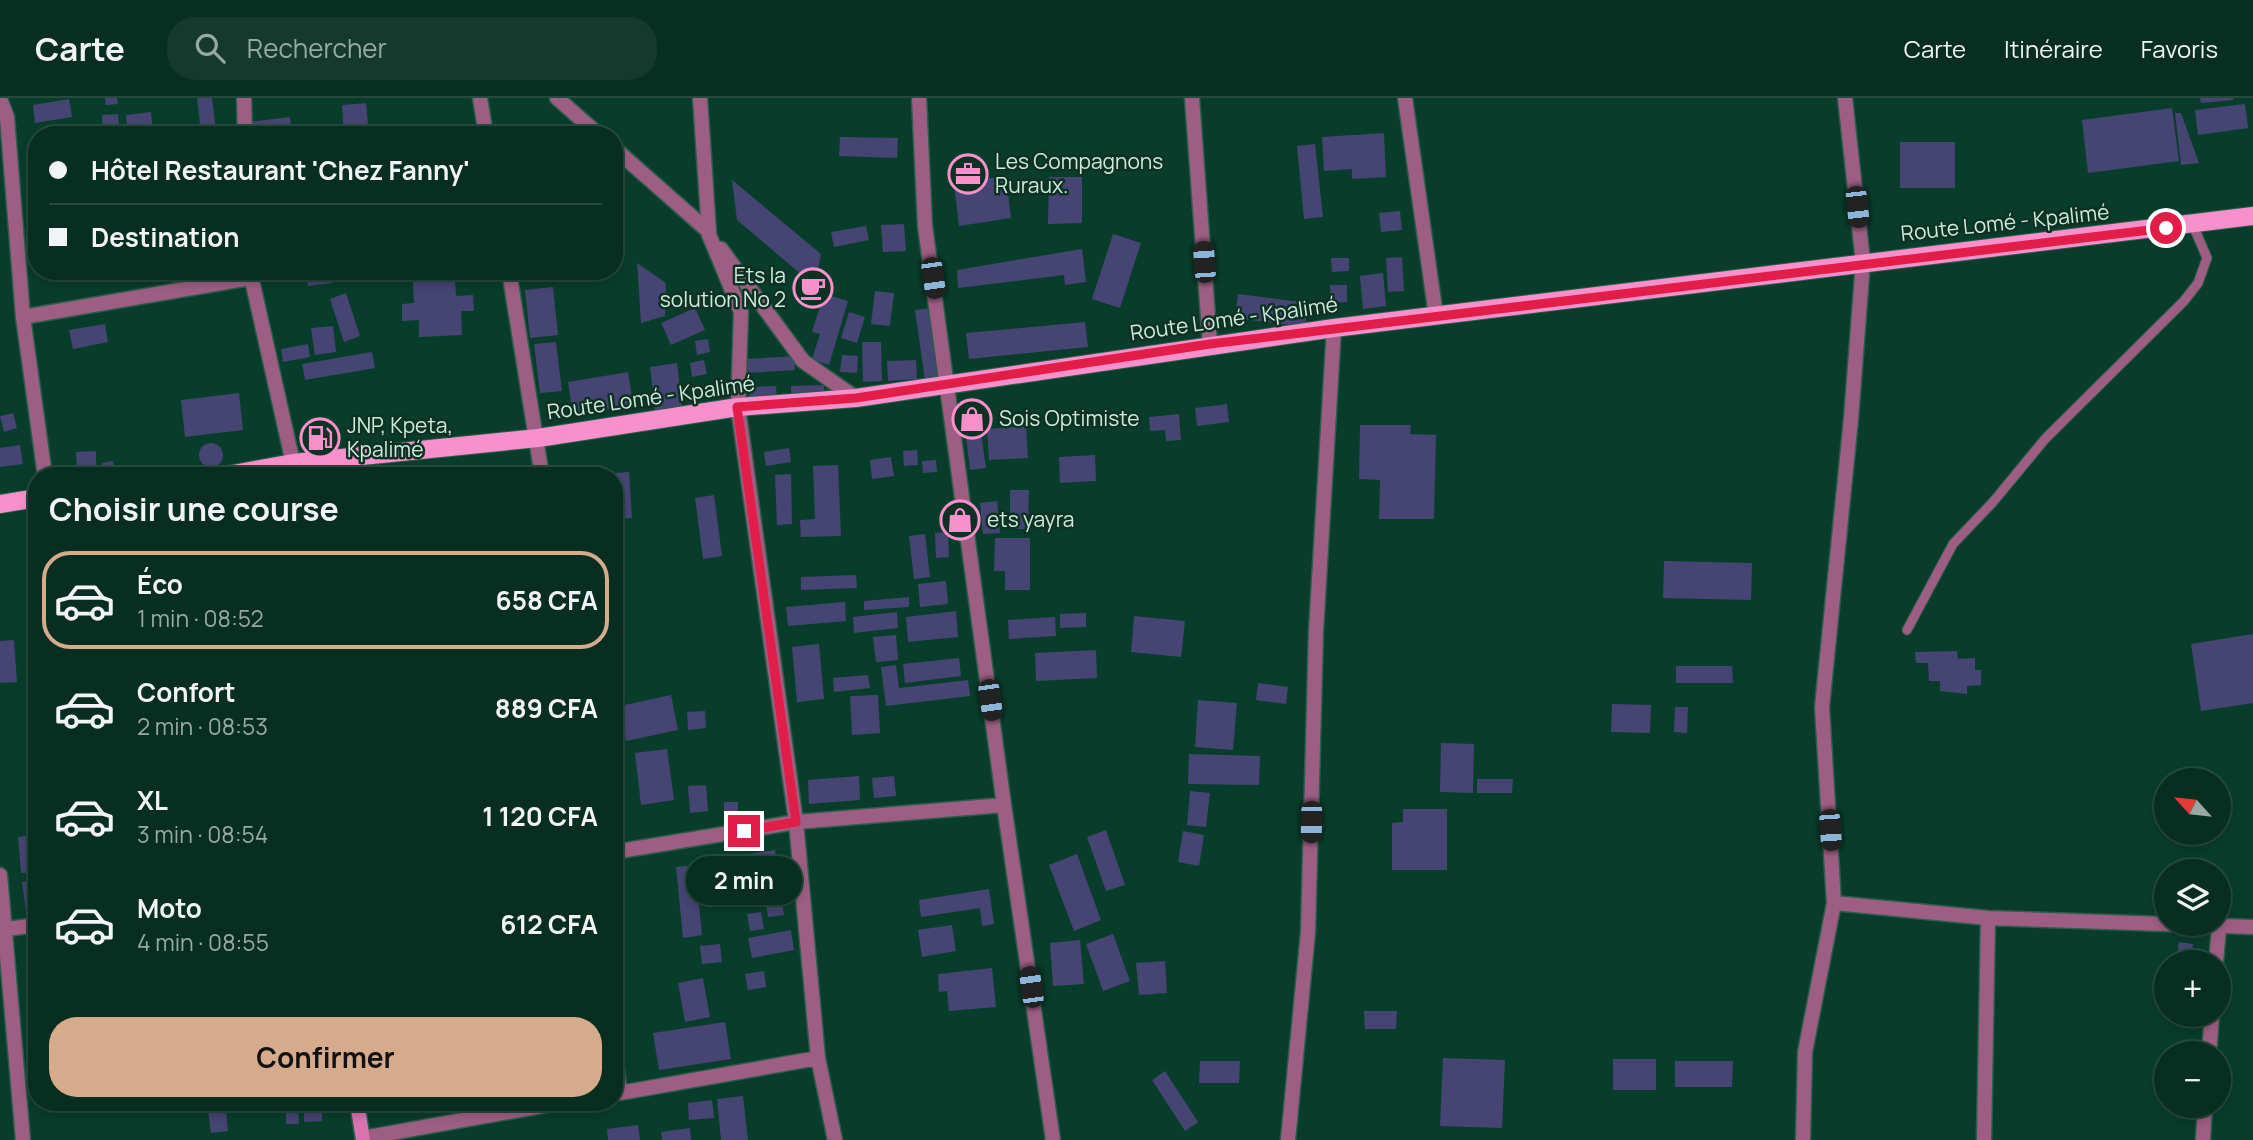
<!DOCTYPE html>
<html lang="fr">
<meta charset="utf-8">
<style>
body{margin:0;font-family:Manrope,sans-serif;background:#153a2d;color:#f1f3f6;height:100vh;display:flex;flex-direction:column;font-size:26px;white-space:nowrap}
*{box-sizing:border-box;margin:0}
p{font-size:23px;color:#98a8a5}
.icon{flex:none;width:38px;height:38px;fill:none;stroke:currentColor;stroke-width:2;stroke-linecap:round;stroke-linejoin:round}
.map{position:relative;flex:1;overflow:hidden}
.drawer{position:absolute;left:28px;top:369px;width:595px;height:644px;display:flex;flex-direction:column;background:#072e20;border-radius:28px;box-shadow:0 4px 10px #0003,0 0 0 2px #284a3e}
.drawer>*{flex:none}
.guide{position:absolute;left:28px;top:28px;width:595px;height:154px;border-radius:28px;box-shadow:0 4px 10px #0003,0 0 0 2px #284a3e;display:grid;align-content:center;height:154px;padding:0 21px;background:#072e20}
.needle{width:46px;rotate:297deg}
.tools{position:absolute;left:2154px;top:670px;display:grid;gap:14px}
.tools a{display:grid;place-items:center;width:77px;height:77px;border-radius:50%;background:#072e20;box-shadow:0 4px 10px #0003,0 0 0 2px #284a3e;font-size:35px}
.end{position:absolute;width:32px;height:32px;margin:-16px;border:9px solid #e11d48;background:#fff;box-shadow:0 0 0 4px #fff}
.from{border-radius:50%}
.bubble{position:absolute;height:49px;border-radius:24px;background:#072e20;box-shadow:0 4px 10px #0003,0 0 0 2px #284a3e;font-size:23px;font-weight:700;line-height:49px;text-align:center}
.car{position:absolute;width:21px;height:42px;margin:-21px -10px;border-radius:9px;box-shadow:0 0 5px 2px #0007;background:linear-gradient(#222 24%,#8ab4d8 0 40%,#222 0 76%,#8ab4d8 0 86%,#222 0)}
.guide b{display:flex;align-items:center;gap:24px;height:66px;font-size:26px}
.guide b+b{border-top:2px solid #284a3e}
.guide i{width:18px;height:18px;background:#f1f3f6}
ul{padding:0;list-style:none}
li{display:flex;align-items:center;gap:21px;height:98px;margin:0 14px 10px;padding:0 7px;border:4px solid transparent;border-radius:28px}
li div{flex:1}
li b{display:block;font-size:26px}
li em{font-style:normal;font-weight:700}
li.active{border-color:#d6ab8b}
li>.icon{width:63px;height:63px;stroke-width:1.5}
h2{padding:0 21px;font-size:32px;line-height:84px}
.cta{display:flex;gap:14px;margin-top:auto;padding:14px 21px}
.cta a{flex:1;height:80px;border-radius:28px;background:#d6ab8b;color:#111;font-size:28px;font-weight:700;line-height:80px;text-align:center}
header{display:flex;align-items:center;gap:42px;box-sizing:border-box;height:98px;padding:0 35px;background:#072e20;border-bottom:2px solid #284a3e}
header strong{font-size:33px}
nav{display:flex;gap:38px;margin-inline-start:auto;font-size:24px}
.search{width:490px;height:63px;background:#153a2d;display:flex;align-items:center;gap:18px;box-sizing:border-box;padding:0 24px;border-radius:28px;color:#98a8a5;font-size:26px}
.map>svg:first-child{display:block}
.building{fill:#464473}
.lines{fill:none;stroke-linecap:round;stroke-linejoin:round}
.lane-casing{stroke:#2c5c4b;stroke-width:11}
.street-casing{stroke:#2c5c4b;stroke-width:17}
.secondary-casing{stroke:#2c5c4b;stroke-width:17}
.primary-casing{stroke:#2c5c4b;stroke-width:20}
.lane{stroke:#9e5e83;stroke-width:9}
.street{stroke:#9e5e83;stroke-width:14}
.secondary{stroke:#d873b0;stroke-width:14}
.primary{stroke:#f890cd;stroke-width:18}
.route{stroke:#e11d48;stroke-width:9}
.labels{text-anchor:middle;stroke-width:5;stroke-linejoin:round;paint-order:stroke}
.poi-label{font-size:21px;fill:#ccebdc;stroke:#0f3124;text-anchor:start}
.street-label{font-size:21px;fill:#ccebdc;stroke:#0f3124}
</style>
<header>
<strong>Carte</strong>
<div class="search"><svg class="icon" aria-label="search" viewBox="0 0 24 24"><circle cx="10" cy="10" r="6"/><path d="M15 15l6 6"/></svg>Rechercher</div>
<nav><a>Carte</a><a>Itinéraire</a><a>Favoris</a></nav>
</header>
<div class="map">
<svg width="2253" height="1042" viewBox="0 0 2253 1042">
<rect width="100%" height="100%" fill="#093d2b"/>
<!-- building -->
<path class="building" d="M 105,0 L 117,0 L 118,6 L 106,7 Z
M 197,0 L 212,0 L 216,33 L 201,35 Z
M 2200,0 L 2233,0 L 2233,2 L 2201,5 Z
M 69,1 L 72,19 L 35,25 L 33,7 Z
M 366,5 L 369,37 L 344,37 L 342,7 Z
M 2245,6 L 2248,30 L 2198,37 L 2195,12 Z
M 2172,10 L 2179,63 L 2088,75 L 2082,22 Z
M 151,14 L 153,37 L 128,37 L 126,17 Z
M 2175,15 L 2181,15 L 2199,65 L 2181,67 Z
M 118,16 L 120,37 L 103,37 L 102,17 Z
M 290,19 L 292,37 L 251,37 L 250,24 Z
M 1384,35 L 1386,79 L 1352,81 L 1352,71 L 1324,73 L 1322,39 Z
M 840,39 L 898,40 L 897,60 L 839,58 Z
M 1900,44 L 1955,44 L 1955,90 L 1900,90 Z
M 1315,46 L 1323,119 L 1304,121 L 1297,48 Z
M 1006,78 L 1011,120 L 959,128 L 954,85 Z
M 1049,79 L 1082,79 L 1082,125 L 1048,126 Z
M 732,82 L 821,156 L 815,188 L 737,122 Z
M 1400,113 L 1402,132 L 1381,134 L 1379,115 Z
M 904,126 L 906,153 L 883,154 L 881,127 Z
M 866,128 L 869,142 L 834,149 L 831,134 Z
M 1113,136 L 1141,145 L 1120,210 L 1092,201 Z
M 1082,151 L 1086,184 L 1065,187 L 1064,177 L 958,190 L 957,172 Z
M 1402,159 L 1404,193 L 1388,194 L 1386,160 Z
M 1331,160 L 1349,160 L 1349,173 L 1332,174 Z
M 637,165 L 666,185 L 665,218 L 641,225 Z
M 306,173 L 331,173 L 332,185 L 308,188 Z
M 348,173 L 390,173 L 390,178 L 349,181 Z
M 554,173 L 592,173 L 592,175 L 555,181 Z
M 1383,175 L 1386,208 L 1363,211 L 1360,178 Z
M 455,181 L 456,198 L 473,197 L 474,213 L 461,213 L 462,237 L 419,239 L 419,222 L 402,223 L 402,206 L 414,205 L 413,184 Z
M 1330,187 L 1347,187 L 1347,204 L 1331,205 Z
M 553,189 L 558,237 L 530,240 L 525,192 Z
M 875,193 L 894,195 L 890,228 L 871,226 Z
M 346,195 L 360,238 L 344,244 L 330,201 Z
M 824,196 L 848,203 L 829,267 L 812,261 L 820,236 L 812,234 Z
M 1238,196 L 1308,205 L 1305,229 L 1235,220 Z
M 695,210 L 705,232 L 671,247 L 661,225 Z
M 930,210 L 940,279 L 925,282 L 915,212 Z
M 849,214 L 865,219 L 857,245 L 841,240 Z
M 1085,224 L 1088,249 L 969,261 L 966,235 Z
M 105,226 L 108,244 L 73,251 L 69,232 Z
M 333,228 L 336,254 L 315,257 L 311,230 Z
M 708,241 L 710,254 L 697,257 L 695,243 Z
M 556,244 L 562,293 L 540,295 L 534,246 Z
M 862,244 L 881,244 L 882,283 L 863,284 Z
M 308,246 L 310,259 L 283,264 L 281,251 Z
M 372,254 L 375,270 L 305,282 L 302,266 Z
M 842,257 L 858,258 L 857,275 L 840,274 Z
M 794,258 L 795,272 L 748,275 L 747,261 Z
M 704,262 L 707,276 L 692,279 L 690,265 Z
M 916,262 L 917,281 L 888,283 L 887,263 Z
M 677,265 L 682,309 L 655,312 L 650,269 Z
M 628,274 L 633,307 L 573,317 L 568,284 Z
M 824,287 L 824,298 L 791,300 L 791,288 Z
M 776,288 L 777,305 L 750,306 L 749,289 Z
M 239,295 L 243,332 L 185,339 L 181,302 Z
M 1227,306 L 1229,324 L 1197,328 L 1195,310 Z
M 13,315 L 17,330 L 4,334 L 0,318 Z
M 1179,316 L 1181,342 L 1166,343 L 1165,332 L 1150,333 L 1149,319 Z
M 1360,327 L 1411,327 L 1410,336 L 1436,337 L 1434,421 L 1379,421 L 1380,382 L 1359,381 Z
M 980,328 L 986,370 L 970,372 L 965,330 Z
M 1026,328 L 1028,360 L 989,362 L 987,331 Z
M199 357a12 12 0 1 1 24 0a12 12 0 1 1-24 0Z
M 20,347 L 23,366 L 0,369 L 0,350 Z
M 789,350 L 791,364 L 766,368 L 764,354 Z
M 917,352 L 918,367 L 904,368 L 903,353 Z
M 96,353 L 96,369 L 77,370 L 76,354 Z
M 1095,357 L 1096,383 L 1060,385 L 1059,359 Z
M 891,359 L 894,378 L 872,381 L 870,362 Z
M 936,362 L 937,374 L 923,375 L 922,363 Z
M 113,363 L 115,378 L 104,378 L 102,365 Z
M 132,367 L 133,378 L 120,378 L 119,369 Z
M 838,367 L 841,438 L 801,439 L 800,422 L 815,421 L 813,368 Z
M 138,368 L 148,368 L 149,378 L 138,378 Z
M 629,374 L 632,420 L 614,421 L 614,378 L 603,376 Z
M 791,376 L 792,426 L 777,427 L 775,377 Z
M 1010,392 L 1029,392 L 1028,431 L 1010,431 Z
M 714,397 L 722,458 L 703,461 L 695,400 Z
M 997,403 L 1000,435 L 983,436 L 980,405 Z
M 948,434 L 949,459 L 936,460 L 935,435 Z
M 925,436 L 930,479 L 914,481 L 909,438 Z
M 995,440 L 1030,440 L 1030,492 L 1005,492 L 1005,473 L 994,473 Z
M 1664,463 L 1752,465 L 1751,502 L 1663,500 Z
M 856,477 L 857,490 L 801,492 L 801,479 Z
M 946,483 L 948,506 L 920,509 L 918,486 Z
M 909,499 L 909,509 L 864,512 L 864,503 Z
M 845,504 L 846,523 L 788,528 L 786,509 Z
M 956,513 L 958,539 L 908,544 L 906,519 Z
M 897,514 L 898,530 L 854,535 L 853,519 Z
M 1086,515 L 1086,529 L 1060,530 L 1060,516 Z
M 1134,518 L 1185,523 L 1181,559 L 1131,554 Z
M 1055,519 L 1056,538 L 1009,541 L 1008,522 Z
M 2253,536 L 2253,605 L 2201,613 L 2191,546 Z
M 896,537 L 898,562 L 876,564 L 873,539 Z
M 14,542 L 17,584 L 0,585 L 0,543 Z
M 819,546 L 824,601 L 797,604 L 792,549 Z
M 1096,552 L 1097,580 L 1036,583 L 1035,555 Z
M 1957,553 L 1958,561 L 1975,560 L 1975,572 L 1981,572 L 1981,587 L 1967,588 L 1967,596 L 1940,593 L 1940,583 L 1929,583 L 1928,565 L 1916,565 L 1915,554 Z
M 959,560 L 961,578 L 905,585 L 903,566 Z
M 896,567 L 899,590 L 968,582 L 970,598 L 886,608 L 881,569 Z
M 1676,568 L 1732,568 L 1733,585 L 1676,585 Z
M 868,577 L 870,590 L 834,594 L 833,580 Z
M 1258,585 L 1288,589 L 1286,606 L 1256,602 Z
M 671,597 L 678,632 L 626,643 L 620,608 Z
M 878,597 L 880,635 L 852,637 L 850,598 Z
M 1198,602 L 1237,605 L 1233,652 L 1195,649 Z
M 1612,606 L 1651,607 L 1650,635 L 1611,634 Z
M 1675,609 L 1688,609 L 1687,635 L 1674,634 Z
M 705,613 L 706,630 L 688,632 L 687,614 Z
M 1441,645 L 1474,646 L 1473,695 L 1440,694 Z
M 614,651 L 624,651 L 625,663 L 614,663 Z
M 667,651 L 674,702 L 641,707 L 635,655 Z
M 1189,656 L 1260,658 L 1259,687 L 1188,686 Z
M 614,668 L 622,668 L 625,696 L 614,697 Z
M 859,678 L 860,702 L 809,706 L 808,682 Z
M 894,678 L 896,698 L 874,700 L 872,680 Z
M 1477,681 L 1513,681 L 1512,695 L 1477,695 Z
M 706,687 L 708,713 L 690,715 L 688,688 Z
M 1190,693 L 1210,695 L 1206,729 L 1187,727 Z
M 724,704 L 738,704 L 738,717 L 724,717 Z
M 1403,711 L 1447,711 L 1447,772 L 1392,772 L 1392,725 L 1403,724 Z
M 1106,732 L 1125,787 L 1106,793 L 1087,739 Z
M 1183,733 L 1204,737 L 1199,768 L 1178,764 Z
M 36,737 L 37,774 L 21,775 L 18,739 Z
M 775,752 L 778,771 L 724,779 L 721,760 Z
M 1077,756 L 1101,822 L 1074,833 L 1049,767 Z
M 695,767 L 702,837 L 683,840 L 676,769 Z
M 37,782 L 37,811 L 26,813 L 22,784 Z
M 779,785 L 784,817 L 768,819 L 763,788 Z
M 989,791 L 994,826 L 982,828 L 980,810 L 921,819 L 919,802 Z
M 761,814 L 764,831 L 750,833 L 747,816 Z
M 952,827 L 956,853 L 922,859 L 918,832 Z
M 791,832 L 794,852 L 752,860 L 748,840 Z
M 1113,836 L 1130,883 L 1103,893 L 1086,846 Z
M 1080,842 L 1084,886 L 1053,888 L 1050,845 Z
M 2179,844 L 2193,846 L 2191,860 L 2177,858 Z
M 720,846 L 722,864 L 702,866 L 700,848 Z
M 1165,863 L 1167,895 L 1139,897 L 1136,865 Z
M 992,870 L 996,909 L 949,913 L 947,893 L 939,894 L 938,876 Z
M 764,873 L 766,889 L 748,892 L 745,876 Z
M 703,880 L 710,919 L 685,924 L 678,885 Z
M 1364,913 L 1397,913 L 1396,931 L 1365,931 Z
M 725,924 L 731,961 L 659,972 L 653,935 Z
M 1443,960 L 1505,962 L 1502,1030 L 1440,1028 Z
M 1613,961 L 1656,961 L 1656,992 L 1613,992 Z
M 1200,963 L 1240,963 L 1239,985 L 1199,985 Z
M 1675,963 L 1733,963 L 1732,989 L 1675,989 Z
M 1165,973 L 1198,1024 L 1185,1033 L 1152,982 Z
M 743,998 L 748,1042 L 721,1042 L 717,1001 Z
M 712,1002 L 714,1020 L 689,1022 L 688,1005 Z
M 207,1004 L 225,1004 L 228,1033 L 211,1035 Z
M 304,1004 L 322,1004 L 322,1023 L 304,1024 Z
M 298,1011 L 299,1026 L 286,1026 L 286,1012 Z
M 638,1027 L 640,1042 L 608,1042 L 607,1031 Z
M 690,1030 L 691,1042 L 662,1042 L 661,1034 Z"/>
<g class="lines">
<!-- lane casing -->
<g class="lane-casing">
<path id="lane" d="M 1907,532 L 1953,446 L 1993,404 L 2045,341 L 2184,203 L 2198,185 L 2207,160 L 2193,127"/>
</g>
<!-- street casing -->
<g class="street-casing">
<path id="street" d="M 244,0 L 245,37
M 480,0 L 486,37
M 557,0 L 599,37
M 700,0 L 709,134
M 919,0 L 925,128 L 1004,707 L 1053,1042
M 1192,0 L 1210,246
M 1405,0 L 1436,218
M 0,1 L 7,19 L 23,219 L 45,378
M 614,50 L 707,132 L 741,214 L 738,309 L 796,724 L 818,960 L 835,1042
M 721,151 L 803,263 L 856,300
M 250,173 L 293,365
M 509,173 L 542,378
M 23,219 L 250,180
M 614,754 L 796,724 L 1004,707
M 0,777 L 23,1042
M 1834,805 L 1988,820 L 2253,829
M 7,831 L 37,827
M 2216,864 L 2219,829
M 614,951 L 620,995
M 2209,956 L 2212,917
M 614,996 L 818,960
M 363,1040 L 564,1004
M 1288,1042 L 1308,834 L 1316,533 L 1334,230
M 1803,1042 L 1805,954 L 1834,805 L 1822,609 L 1851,321 L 1863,164 L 1845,0
M 1984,1042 L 1988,820
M 2203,1042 L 2205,1008"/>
</g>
<!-- secondary casing -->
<g class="secondary-casing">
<path id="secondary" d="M 357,1004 L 363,1042"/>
</g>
<!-- primary casing -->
<g class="primary-casing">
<path id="primary" d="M 222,378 L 293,365 L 538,340 L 738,309 L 856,300 L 1334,230 L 2253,118
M 0,406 L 37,400"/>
</g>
<!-- lane -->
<use href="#lane" class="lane"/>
<!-- street -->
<use href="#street" class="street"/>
<!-- secondary -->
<use href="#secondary" class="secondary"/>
<!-- primary -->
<use href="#primary" class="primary"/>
</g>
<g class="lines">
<!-- route -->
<path class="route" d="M 744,733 L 796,724 L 737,309 L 856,300 L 1210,246 L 2166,130"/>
</g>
<!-- icons -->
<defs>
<g id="office-ring" transform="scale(2.0125)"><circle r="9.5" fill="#0f3124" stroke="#f890cc" stroke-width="1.5"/><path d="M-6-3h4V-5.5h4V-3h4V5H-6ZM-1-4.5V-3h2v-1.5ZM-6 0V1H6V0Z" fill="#f890cc"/></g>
<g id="cafe-ring" transform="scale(2.0125)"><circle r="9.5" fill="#0f3124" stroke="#f890cc" stroke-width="1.5"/><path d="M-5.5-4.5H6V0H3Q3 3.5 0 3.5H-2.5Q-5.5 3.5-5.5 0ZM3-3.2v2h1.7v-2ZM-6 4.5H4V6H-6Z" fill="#f890cc"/></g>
<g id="shop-ring" transform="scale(2.0125)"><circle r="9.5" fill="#0f3124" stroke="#f890cc" stroke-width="1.5"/><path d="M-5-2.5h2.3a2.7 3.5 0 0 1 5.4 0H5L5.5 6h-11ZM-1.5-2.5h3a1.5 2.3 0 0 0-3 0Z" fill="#f890cc"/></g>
<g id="fuel-ring" transform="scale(2.0125)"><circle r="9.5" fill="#0f3124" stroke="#f890cc" stroke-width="1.5"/><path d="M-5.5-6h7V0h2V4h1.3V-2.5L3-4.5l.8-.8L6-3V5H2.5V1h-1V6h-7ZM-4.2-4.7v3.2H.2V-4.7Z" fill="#f890cc"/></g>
</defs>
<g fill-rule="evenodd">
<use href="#office-ring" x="968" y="76"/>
<use href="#cafe-ring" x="813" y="190"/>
<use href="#shop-ring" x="972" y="321"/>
<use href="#fuel-ring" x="320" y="340"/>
<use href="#shop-ring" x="960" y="422"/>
</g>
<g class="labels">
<!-- poi labels -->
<g class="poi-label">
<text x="995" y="71">Les Compagnons<tspan x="995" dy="24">Ruraux.</tspan></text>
<text x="786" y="185" text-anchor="end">Ets la<tspan x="786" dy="24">solution No 2</tspan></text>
<text x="999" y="328">Sois Optimiste</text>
<text x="347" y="335">JNP, Kpeta,<tspan x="347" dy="24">Kpalimé</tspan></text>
<text x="987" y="429">ets yayra</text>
</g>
<!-- street labels -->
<g class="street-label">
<text transform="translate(2005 125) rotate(-6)" y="7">Route Lomé - Kpalimé</text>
<text transform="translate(1234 221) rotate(-8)" y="7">Route Lomé - Kpalimé</text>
<text transform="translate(651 300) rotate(-8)" y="7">Route Lomé - Kpalimé</text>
</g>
</g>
</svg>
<div class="tools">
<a><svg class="needle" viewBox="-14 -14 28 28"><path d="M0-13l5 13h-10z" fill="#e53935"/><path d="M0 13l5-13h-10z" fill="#98a8a5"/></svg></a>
<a><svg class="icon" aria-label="layers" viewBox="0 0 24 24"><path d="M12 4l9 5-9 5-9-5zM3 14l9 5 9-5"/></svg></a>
<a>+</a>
<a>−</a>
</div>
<i class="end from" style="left:2166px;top:130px"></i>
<i class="end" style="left:744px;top:733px"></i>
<div class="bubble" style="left:686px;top:758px;width:116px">2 min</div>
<i class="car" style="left:1857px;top:109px;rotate:174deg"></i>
<i class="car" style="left:1204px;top:164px;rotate:356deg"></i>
<i class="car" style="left:933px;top:180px;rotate:172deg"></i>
<i class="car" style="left:990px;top:602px;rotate:172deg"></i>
<i class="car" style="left:1311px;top:724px;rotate:181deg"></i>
<i class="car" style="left:1830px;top:732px;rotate:176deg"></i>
<i class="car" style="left:1031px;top:889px;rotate:352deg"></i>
<div class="guide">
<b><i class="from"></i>Hôtel Restaurant 'Chez Fanny'</b>
<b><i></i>Destination</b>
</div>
<section class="drawer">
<h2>Choisir une course</h2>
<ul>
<li class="active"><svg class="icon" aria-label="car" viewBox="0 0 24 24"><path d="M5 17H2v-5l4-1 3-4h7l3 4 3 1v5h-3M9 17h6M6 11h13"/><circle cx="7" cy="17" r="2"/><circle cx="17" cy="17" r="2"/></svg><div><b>Éco</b><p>1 min · 08:52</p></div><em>658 CFA</em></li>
<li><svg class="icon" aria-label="car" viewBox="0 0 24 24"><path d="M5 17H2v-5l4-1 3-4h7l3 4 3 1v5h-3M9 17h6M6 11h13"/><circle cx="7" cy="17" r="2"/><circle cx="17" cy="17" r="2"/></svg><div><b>Confort</b><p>2 min · 08:53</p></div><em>889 CFA</em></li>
<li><svg class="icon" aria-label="car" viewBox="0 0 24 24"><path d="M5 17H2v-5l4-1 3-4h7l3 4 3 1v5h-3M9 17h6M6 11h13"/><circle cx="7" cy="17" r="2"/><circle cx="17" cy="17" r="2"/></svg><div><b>XL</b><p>3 min · 08:54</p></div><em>1 120 CFA</em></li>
<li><svg class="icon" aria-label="car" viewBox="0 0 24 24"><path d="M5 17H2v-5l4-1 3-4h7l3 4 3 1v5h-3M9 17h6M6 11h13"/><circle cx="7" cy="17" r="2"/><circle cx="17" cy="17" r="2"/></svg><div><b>Moto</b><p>4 min · 08:55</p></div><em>612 CFA</em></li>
</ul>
<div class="cta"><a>Confirmer</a></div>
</section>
</div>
